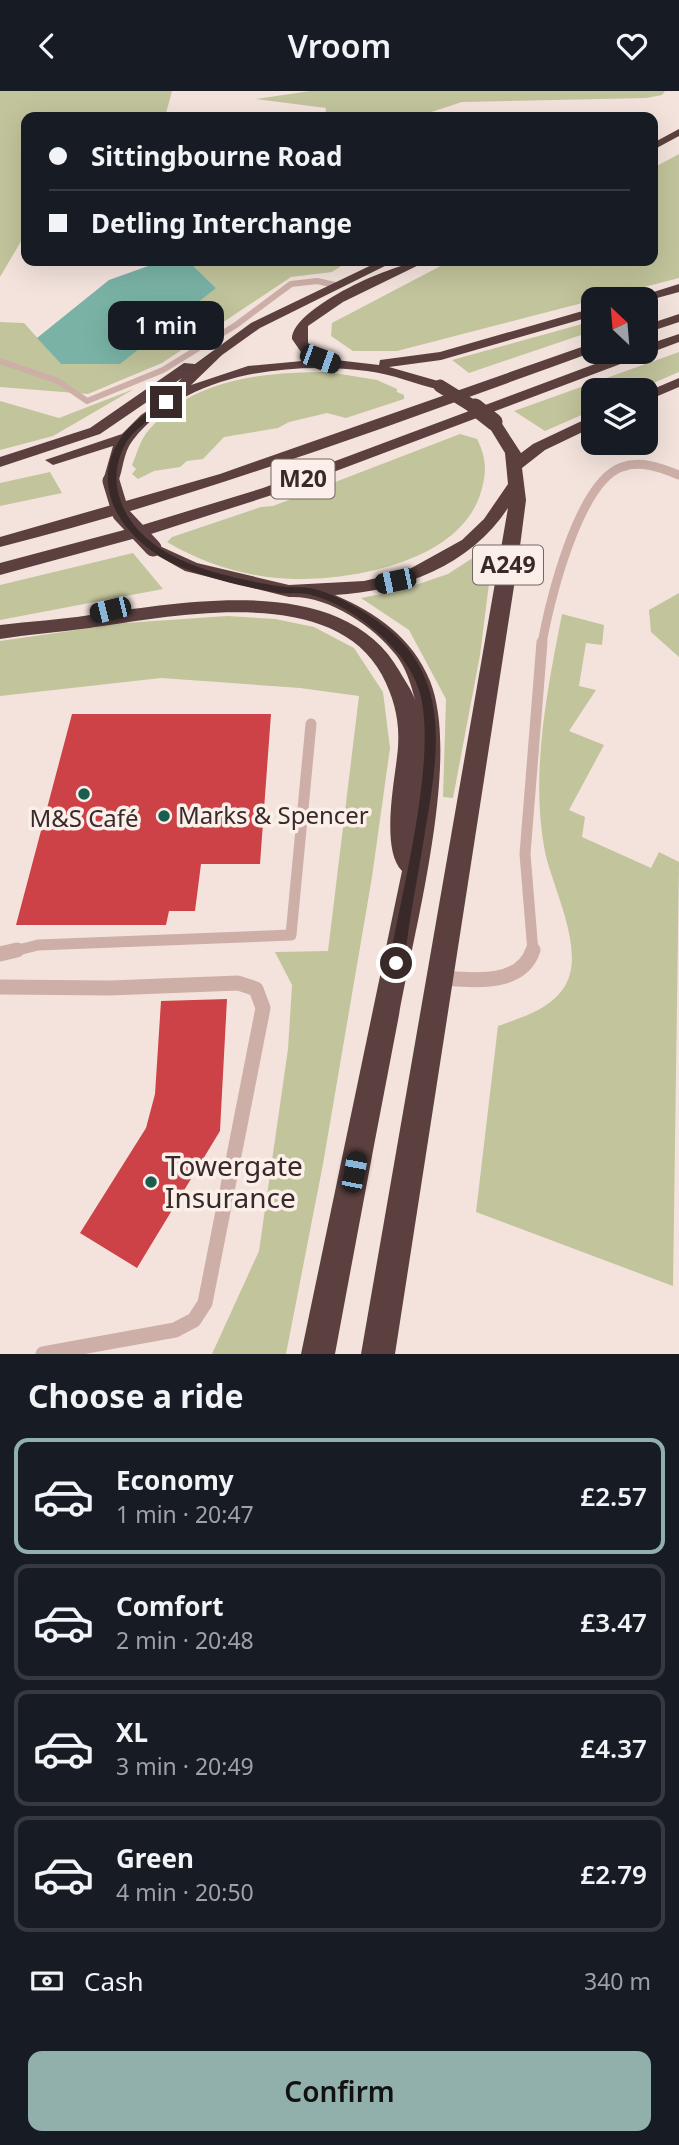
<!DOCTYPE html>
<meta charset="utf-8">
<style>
body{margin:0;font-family:"Noto Sans",sans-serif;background:#20242c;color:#f1f3f6;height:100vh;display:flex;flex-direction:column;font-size:26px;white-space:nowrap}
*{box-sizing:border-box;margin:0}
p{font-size:23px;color:#9ea1a6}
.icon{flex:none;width:38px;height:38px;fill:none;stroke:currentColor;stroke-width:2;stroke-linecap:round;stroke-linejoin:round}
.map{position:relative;height:1263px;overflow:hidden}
.panel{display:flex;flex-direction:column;background:#171b24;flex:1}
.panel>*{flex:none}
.hud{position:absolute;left:21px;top:21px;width:637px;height:154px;border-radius:14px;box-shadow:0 7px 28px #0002;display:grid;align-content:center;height:154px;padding:0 28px;background:#171b24}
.needle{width:46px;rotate:334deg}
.controls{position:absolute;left:581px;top:196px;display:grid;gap:14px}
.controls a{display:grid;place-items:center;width:77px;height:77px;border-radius:14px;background:#171b24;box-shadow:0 7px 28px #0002;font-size:35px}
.end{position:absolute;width:32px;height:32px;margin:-16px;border:9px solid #3a2929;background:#fff;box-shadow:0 0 0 4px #fff}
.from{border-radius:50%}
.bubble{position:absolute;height:49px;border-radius:14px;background:#171b24;box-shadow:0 7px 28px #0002;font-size:23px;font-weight:600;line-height:49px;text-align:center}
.car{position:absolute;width:21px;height:42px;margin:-21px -10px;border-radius:9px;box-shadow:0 0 5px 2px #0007;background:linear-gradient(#222 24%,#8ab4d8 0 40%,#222 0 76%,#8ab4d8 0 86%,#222 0)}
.hud b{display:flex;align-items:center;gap:24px;height:66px;font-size:26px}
.hud b+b{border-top:2px solid #363941}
.hud i{width:18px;height:18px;background:#f1f3f6}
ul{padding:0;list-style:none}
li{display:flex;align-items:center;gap:21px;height:116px;margin:0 14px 10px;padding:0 14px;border:4px solid #363941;border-radius:14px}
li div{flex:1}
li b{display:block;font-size:26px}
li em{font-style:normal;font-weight:600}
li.selected{border-color:#91b0ab}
li>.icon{width:63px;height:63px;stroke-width:1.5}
h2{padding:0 28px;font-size:32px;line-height:84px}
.pay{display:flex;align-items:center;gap:18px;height:77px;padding:0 28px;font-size:26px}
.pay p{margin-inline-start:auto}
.primary-button{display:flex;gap:14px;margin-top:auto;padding:14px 28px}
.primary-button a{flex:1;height:80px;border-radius:14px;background:#91b0ab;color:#111;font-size:28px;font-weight:600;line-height:80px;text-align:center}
header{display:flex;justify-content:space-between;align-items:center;height:91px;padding:0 28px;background:#171b24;font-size:32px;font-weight:600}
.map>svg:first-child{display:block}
.green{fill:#c2c49c}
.water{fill:#7ab3a6}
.building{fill:#cd4247}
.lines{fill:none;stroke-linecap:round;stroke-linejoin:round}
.lane-far3{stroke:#cdafa8;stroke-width:6}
.lane-far2{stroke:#cdafa8;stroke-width:9}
.lane-far1{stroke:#cdafa8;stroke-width:11}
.lane{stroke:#cdafa8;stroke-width:15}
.highway{fill:#5b403f;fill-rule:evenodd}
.highway-bridge-far1{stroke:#5b403f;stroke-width:13}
.highway-bridge{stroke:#5b403f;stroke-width:17}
.route{fill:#3a2929}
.poi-dot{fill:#1b5e50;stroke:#fbefea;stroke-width:2.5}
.labels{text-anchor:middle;stroke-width:7;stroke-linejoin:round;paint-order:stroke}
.shield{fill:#fbefea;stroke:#746463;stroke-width:2}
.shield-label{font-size:23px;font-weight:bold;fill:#3a2929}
.poi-label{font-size:24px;fill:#3a2929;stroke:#fbefea;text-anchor:start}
.near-poi-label{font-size:28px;fill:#3a2929;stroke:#fbefea;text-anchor:start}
</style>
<header><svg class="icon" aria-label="back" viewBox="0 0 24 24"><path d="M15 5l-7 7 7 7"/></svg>Vroom<svg class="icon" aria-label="heart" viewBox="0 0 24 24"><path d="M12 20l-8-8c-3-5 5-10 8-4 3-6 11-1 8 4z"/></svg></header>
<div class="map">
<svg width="679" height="1263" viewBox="0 0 679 1263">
<rect width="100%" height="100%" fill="#f4e3dd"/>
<!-- green -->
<path class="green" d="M 0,0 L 172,0 L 165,26 L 26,26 L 26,142 L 0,186 Z
M 310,0 L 665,0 L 662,4 L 646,7 L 462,11 L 416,26 L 325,26 L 326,17 L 256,8 Z
M 679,63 L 679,187 L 397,260 L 353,260 L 331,245 L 332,232 L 450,170 L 653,170 L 653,77 Z
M 188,170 L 338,170 L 341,175 L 332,181 L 291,186 L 162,272 L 88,303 L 0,296 L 0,231 L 24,232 L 61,273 L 216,197 Z
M 593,230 L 593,240 L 469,282 L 452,269 Z
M 679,261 L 679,281 L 637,299 L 593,299 L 593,319 L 545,340 L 514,320 Z
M 328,281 L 377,289 L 397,298 L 397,301 L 404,304 L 404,308 L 346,327 L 327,322 L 289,331 L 278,337 L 224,346 L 203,368 L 187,370 L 180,376 L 154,380 L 138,388 L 132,383 L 136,378 L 132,374 C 137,363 140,349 148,340 C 192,287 265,281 328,281 Z
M 134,298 L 53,345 L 0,359 L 0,310 L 59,327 Z
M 460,343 L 477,348 C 487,368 487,382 480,404 C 458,470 355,489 295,488 C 249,487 206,474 167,451 L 172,446 L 261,416 L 273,415 Z
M 50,381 L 62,402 L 0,415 L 0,392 Z
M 494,453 L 480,564 L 453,707 L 443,706 L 446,608 L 409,539 L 361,507 L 401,499 L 448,483 Z
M 133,462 L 163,498 L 0,529 L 0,494 Z
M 679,502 L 679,566 L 651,541 L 649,519 Z
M 562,523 L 604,534 L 602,554 L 586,552 L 579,595 L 596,599 L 569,640 L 604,654 L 569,719 L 585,726 L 582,746 L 651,777 L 659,761 L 679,771 L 673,1195 L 476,1121 L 498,935 C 522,926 550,919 565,895 C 586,860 553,798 545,761 C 530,684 547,600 562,523 Z
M 227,525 L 275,528 L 314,536 L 354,557 L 383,601 L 390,657 L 372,786 L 323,1073 L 286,1263 L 212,1263 L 259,1160 L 288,958 L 292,894 L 275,861 L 328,860 L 359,605 L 300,597 L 161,587 L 0,605 L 0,550 L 125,532 Z"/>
<!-- water -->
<path class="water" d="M 162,170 L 188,170 L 216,197 L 120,273 L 61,273 L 37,247 L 109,189 Z"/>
<!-- building -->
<path class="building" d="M 72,623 L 271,623 L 260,773 L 201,773 L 195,820 L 169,820 L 166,834 L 16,834 Z
M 227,908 L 220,1040 L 137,1177 L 80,1142 L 146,1037 L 155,1003 L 161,910 Z"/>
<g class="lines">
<!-- lane-far3 -->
<path class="lane-far3" d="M 0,270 L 58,290 L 87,310 L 163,279 L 236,234 L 291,193 L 317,190 L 335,194"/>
<!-- lane-far2 -->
<path class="lane-far2" d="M 542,553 C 549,511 579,390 622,376 C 641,369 661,377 679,384"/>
<!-- lane-far1 -->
<path class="lane-far1" d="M 10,861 L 38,854 L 291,844 L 311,633
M 533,861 L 525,763 L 542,551"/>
<!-- lane -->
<path class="lane" d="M 0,863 L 17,859
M 441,887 C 471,889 521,896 533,859
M 0,896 L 110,897 L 238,892 L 256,898 L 263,917 L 205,1212 L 194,1229 L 175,1239 L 43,1263"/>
<!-- highway -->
<path class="highway" d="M 679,38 L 679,45 L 653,59 L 653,52 Z
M 380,170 L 395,170 L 260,237 L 222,264 L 191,294 L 248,275 L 313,269 L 301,261 L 292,248 C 292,216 399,169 427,170 L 343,211 L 308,235 L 308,252 L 336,269 L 379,274 L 380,269 L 440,261 L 593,217 L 593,225 L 441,269 L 389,276 L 445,292 L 447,295 L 440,299 C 415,293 393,283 367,280 C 289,270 185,282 133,349 C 122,363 124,379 117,393 L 105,393 L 103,390 L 113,355 L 53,374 L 45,369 L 122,343 L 141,324 L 173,302 L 171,299 L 182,287 L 100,343 L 0,376 L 0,366 L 90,337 L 184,272 L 195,273 L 251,232 Z
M 679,193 L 679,201 L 646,210 L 631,208 Z
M 679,223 L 679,231 L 646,242 L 646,234 Z
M 679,243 L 679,251 L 275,403 L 151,443 L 0,484 L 0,472 L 139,435 L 263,397 L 627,261 L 646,261 L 646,254 Z
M 593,252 L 593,261 C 397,332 202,405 0,456 L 0,446 L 220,383 Z
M 679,287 L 679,296 L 646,310 L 646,301 Z
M 494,326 L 499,328 L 521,362 L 533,353 L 588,327 L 593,326 L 593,336 L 545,359 L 522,377 L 526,409 L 519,463 L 395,1263 L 361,1263 L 508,417 C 470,475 402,500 335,504 C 376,522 412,546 430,590 C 461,667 414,840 399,924 C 377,1037 356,1150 335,1263 L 301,1263 L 402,780 C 381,759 394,693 397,666 C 401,635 396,611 382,584 C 333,492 173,525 90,537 C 60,541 30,543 0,548 L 0,534 C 30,530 60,529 90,524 C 184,511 344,480 400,581 C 405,590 412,599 415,609 C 411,593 406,577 396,564 C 373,534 327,504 289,506 L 185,480 L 144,457 L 153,452 L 197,472 L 289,494 L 364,490 L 406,480 L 462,449 L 484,428 L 508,393 L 505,362 L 486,331 Z"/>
<!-- highway-bridge-far1 -->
<path class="highway-bridge-far1" d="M 440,295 L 477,318"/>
<!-- highway-bridge -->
<path class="highway-bridge" d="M 475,316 L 494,331
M 111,390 L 121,423 L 153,457"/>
</g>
<!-- route -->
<path class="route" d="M 163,309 L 170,311 C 158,324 137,335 127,350 C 116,368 113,391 121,411 C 143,470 222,485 277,495 C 289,497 302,495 314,498 C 343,505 389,534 407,557 C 450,609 435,680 425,741 C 420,772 414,804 409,835 C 407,848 406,864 401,877 L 396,878 L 389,872 C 401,803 439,663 419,599 C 407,558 352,514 311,504 C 301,501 289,503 279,502 C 250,497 214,489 186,478 C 134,459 84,404 120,348 C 129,333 150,320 163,309 Z"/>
<!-- markers -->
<g class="poi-dot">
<circle cx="84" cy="703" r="7"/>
<circle cx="164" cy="725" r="7"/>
<circle cx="151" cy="1091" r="7"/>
</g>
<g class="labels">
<!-- shield labels -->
<g class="shield">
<rect x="271.5" y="368.5" width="63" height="39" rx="5"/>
<rect x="473" y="454.5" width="70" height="39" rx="5"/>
</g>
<g class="shield-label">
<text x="303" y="396">M20</text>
<text x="508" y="482">A249</text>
</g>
<!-- poi labels -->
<g class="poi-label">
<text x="178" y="733">Marks &amp; Spencer</text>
<text x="84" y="736" text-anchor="middle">M&amp;S Café</text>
</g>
<!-- near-poi labels -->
<g class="near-poi-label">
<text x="165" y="1085">Towergate<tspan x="165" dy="32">Insurance</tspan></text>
</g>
</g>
</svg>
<div class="controls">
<a><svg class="needle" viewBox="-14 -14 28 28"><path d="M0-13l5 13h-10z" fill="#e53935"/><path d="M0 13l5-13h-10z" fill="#9ea1a6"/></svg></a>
<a><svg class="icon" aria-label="layers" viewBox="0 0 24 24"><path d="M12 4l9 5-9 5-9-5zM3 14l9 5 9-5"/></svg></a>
</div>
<i class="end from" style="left:396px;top:872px"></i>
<i class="end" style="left:166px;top:311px"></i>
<div class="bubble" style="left:108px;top:210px;width:116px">1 min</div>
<i class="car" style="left:320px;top:268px;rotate:110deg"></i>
<i class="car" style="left:395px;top:490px;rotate:258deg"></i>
<i class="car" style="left:110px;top:519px;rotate:256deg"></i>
<i class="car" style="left:354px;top:1081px;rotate:11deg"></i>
<div class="hud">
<b><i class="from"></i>Sittingbourne Road</b>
<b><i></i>Detling Interchange</b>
</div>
</div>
<section class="panel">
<h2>Choose a ride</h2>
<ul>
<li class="selected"><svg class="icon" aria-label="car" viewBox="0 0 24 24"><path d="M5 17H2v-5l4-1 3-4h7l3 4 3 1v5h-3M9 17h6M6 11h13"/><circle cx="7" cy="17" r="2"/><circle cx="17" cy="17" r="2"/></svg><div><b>Economy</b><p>1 min · 20:47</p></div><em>£2.57</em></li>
<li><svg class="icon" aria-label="car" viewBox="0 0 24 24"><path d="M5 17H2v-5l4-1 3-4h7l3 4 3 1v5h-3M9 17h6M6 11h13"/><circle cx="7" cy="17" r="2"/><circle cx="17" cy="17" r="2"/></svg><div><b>Comfort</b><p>2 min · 20:48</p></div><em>£3.47</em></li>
<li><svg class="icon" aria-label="car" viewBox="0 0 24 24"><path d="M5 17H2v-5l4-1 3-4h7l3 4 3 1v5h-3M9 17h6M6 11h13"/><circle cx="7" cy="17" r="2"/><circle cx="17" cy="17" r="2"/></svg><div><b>XL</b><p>3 min · 20:49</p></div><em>£4.37</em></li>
<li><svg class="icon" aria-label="car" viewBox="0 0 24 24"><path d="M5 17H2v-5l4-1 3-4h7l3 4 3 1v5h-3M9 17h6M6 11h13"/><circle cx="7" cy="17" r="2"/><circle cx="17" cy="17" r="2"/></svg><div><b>Green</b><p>4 min · 20:50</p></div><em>£2.79</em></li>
</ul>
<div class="pay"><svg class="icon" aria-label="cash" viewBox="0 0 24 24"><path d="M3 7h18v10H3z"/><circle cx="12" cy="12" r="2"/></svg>Cash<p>340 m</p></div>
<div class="primary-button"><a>Confirm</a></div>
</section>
